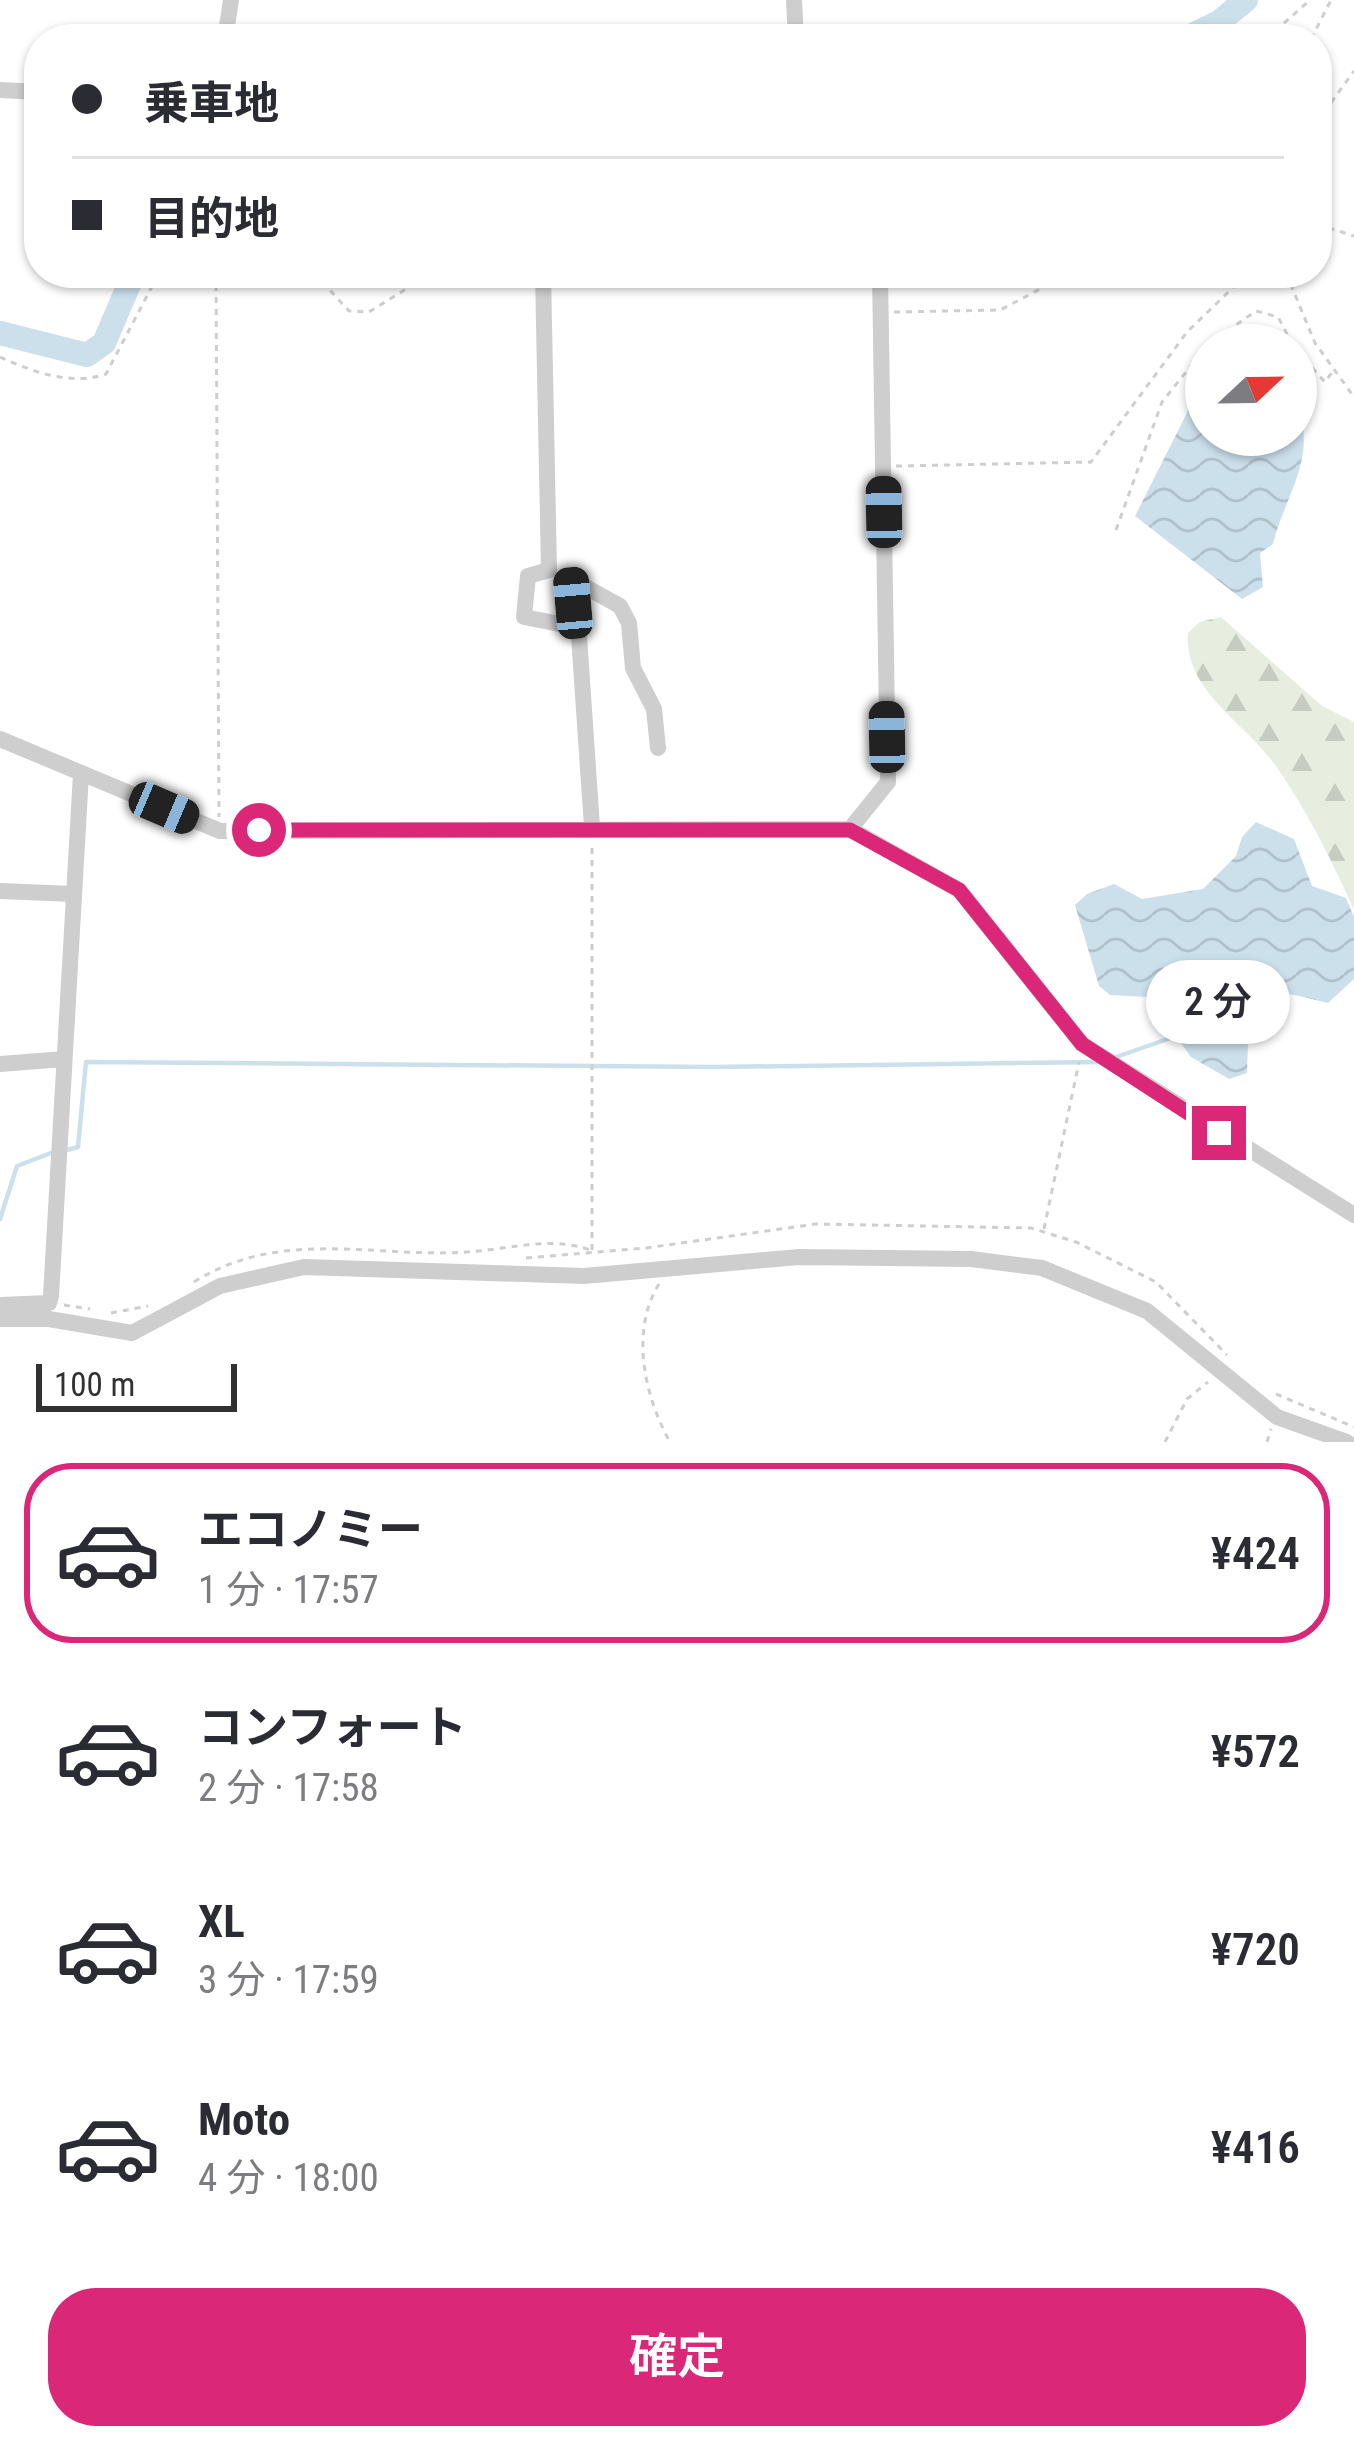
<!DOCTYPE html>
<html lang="ja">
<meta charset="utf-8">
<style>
body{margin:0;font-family:"Roboto Condensed","Noto Sans JP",sans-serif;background:#f2f2f3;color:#2b2b33;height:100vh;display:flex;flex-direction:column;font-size:45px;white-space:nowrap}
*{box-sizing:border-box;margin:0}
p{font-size:39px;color:#7c7c81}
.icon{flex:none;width:66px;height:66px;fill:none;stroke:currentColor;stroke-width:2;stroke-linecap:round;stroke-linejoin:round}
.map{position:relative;height:1442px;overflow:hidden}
.details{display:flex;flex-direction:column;background:#fff;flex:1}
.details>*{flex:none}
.hud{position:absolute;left:24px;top:24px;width:1308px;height:264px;border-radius:48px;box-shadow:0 3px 9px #0004;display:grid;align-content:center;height:264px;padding:0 48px;background:#fff}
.needle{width:78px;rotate:68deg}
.fabs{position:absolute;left:1185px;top:324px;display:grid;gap:24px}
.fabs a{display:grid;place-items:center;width:132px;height:132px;border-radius:50%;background:#fff;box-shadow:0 3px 9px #0004;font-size:60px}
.scale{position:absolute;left:36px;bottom:30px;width:201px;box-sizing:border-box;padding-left:12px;border:6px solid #313131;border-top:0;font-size:33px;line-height:42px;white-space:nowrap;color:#313131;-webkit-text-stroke:9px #fff;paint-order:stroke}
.end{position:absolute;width:54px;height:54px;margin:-27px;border:15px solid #db2777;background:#fff;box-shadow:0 0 0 6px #fff}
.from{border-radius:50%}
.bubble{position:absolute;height:84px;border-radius:42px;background:#fff;box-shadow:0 3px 9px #0004;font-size:39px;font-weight:600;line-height:84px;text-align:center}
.car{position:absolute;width:36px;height:72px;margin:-36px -18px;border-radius:15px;box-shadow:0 0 9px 3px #0007;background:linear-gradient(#222 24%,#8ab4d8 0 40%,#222 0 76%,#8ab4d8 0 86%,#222 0)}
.hud b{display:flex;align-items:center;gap:42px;height:114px;font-size:45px}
.hud b+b{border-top:3px solid #e1e1e2}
.hud i{width:30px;height:30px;background:#2b2b33}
ul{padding:21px 0 0;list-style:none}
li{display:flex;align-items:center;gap:36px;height:180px;margin:0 24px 18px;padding:0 24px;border:6px solid transparent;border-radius:48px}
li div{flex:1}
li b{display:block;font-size:45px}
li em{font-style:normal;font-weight:600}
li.current{border-color:#db2777}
li>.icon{width:108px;height:108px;stroke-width:1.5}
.button{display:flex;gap:24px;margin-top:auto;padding:24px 48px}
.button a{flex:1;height:138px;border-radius:48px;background:#db2777;color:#fff;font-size:48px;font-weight:600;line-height:138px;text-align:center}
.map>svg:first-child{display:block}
.forest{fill:url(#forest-firs)}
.water{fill:url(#water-waves)}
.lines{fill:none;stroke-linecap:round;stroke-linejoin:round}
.stream{stroke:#cce0ec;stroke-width:4.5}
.river{stroke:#cce0ec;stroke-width:24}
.path{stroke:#cecece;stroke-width:3;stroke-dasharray:6 6;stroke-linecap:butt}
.minor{stroke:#cecece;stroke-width:16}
.route{stroke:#db2777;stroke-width:15}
</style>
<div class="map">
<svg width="1354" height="1442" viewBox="0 0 1354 1442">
<defs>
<pattern id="forest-firs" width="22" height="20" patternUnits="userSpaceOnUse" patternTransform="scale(3)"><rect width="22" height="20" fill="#e7eddf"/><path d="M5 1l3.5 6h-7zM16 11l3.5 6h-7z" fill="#c7ccc0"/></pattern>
<pattern id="water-waves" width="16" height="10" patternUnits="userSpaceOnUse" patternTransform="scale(3)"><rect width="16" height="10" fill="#cce0ec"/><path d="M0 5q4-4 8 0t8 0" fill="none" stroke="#b0c1cb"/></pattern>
</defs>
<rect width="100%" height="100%" fill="#fff"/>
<!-- forest -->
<path class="forest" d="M 1221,617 L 1322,706 L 1354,722 L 1354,910 C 1333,862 1308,813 1278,769 C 1249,725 1183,691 1188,633 L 1200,622 Z"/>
<!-- water -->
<path class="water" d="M 1206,387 L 1206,435 L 1296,435 L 1296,422 L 1303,428 C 1309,469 1282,505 1273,544 L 1260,553 L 1263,587 L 1242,599 L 1135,516 L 1195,397 Z
M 1256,822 L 1294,839 L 1312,886 L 1346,898 L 1354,917 L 1354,979 L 1328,1003 C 1294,996 1277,984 1249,1012 L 1247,1073 L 1229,1079 L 1191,1057 L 1147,997 L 1110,995 L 1099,986 L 1075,905 L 1087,894 L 1114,884 L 1142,899 L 1203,889 L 1236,856 L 1242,837 Z"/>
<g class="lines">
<!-- stream -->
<path class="stream" d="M 1116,1057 L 1179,1035
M 63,1151 L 78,1147 L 86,1062 L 714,1067 L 1100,1062
M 0,1219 L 17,1166 L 51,1153"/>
<!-- river -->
<path class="river" d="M 1184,39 L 1219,22 L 1246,0
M 0,333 L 87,355 L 104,343 L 134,273"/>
<!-- path -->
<path class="path" d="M 1266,39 L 1310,0
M 1311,39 L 1331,0
M 1317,86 L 1329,103
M 1317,122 L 1354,71
M 1317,224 L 1354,236
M 216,273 L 219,817
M 314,273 L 349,311 L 369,312 L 432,273
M 1286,273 L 1315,343 L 1354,397
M 894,312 L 1000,310 L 1071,273
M 1207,345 L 1256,311 L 1278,317 L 1293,345
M 1296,350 L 1325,382 L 1333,371
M 0,357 C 33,372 71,386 106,374 L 159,273
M 896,466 L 1091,462 L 1187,332 L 1248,273
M 1116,530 L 1162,402 L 1206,347
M 1044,1229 L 1079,1062
M 592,1250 L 592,846
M 526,1258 L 646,1248 L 816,1224 L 1031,1228 L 1076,1242 L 1156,1282 L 1227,1355
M 194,1282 C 284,1225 383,1261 479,1251 C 516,1247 554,1237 590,1250
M 659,1284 C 630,1330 644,1396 670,1442
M 64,1305 L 90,1309
M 111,1313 L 148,1306
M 1276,1394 L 1354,1427
M 1165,1442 L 1187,1399 L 1208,1382
M 1267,1442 L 1271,1429"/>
<!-- minor -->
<path class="minor" d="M 794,0 L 796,39
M 225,39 L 231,0
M 0,90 L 39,92
M 543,273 L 549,570 L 528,576 L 524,617 L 575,627 L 579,636 L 592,827
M 567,577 L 575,627
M 571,579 L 620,606 L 629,623 L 633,668 L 654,709 L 658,748
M 0,739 L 220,831 L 850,829 L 959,890 L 1082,1044 L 1354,1215
M 850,829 L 888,782 L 880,273
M 0,891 L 73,894
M 0,1064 L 64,1059
M 0,1305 L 49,1303 L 51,1296 L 81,774
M 0,1319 L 49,1319 L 132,1333 L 220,1286 L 304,1267 L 584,1276 L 799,1257 L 971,1259 L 1042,1268 L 1147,1311 L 1277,1417 L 1347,1442"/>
</g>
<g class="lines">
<!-- route -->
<path class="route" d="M 259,830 L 850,830 L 959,890 L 1082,1044 L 1219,1133"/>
</g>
</svg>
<div class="fabs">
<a><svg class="needle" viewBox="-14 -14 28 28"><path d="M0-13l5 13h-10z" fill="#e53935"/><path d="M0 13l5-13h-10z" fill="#7c7c81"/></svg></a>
</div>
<div class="scale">100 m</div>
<i class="end from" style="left:259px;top:830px"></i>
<i class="end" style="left:1219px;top:1133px"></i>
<div class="bubble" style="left:1146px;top:960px;width:144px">2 分</div>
<i class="car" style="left:884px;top:512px;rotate:359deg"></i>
<i class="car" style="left:573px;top:603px;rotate:355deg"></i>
<i class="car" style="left:887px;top:737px;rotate:359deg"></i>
<i class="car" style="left:164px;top:808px;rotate:113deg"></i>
<div class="hud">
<b><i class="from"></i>乗車地</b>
<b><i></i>目的地</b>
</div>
</div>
<section class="details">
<ul>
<li class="current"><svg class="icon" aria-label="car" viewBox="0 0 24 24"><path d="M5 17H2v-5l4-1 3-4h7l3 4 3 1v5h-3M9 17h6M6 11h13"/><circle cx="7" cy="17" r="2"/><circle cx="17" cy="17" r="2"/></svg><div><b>エコノミー</b><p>1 分 · 17:57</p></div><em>¥424</em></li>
<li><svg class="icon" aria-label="car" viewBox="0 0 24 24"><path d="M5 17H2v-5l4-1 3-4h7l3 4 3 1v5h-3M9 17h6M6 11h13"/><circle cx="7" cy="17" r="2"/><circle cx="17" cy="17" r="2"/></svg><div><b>コンフォート</b><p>2 分 · 17:58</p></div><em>¥572</em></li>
<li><svg class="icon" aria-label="car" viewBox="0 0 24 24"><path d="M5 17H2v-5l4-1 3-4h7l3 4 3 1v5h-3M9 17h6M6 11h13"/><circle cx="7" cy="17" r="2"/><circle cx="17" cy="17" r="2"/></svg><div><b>XL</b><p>3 分 · 17:59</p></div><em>¥720</em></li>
<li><svg class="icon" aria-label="car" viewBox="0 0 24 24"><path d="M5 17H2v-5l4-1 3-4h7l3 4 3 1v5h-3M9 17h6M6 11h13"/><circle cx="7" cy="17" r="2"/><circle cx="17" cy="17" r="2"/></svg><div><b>Moto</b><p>4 分 · 18:00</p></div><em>¥416</em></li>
</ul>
<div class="button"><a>確定</a></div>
</section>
